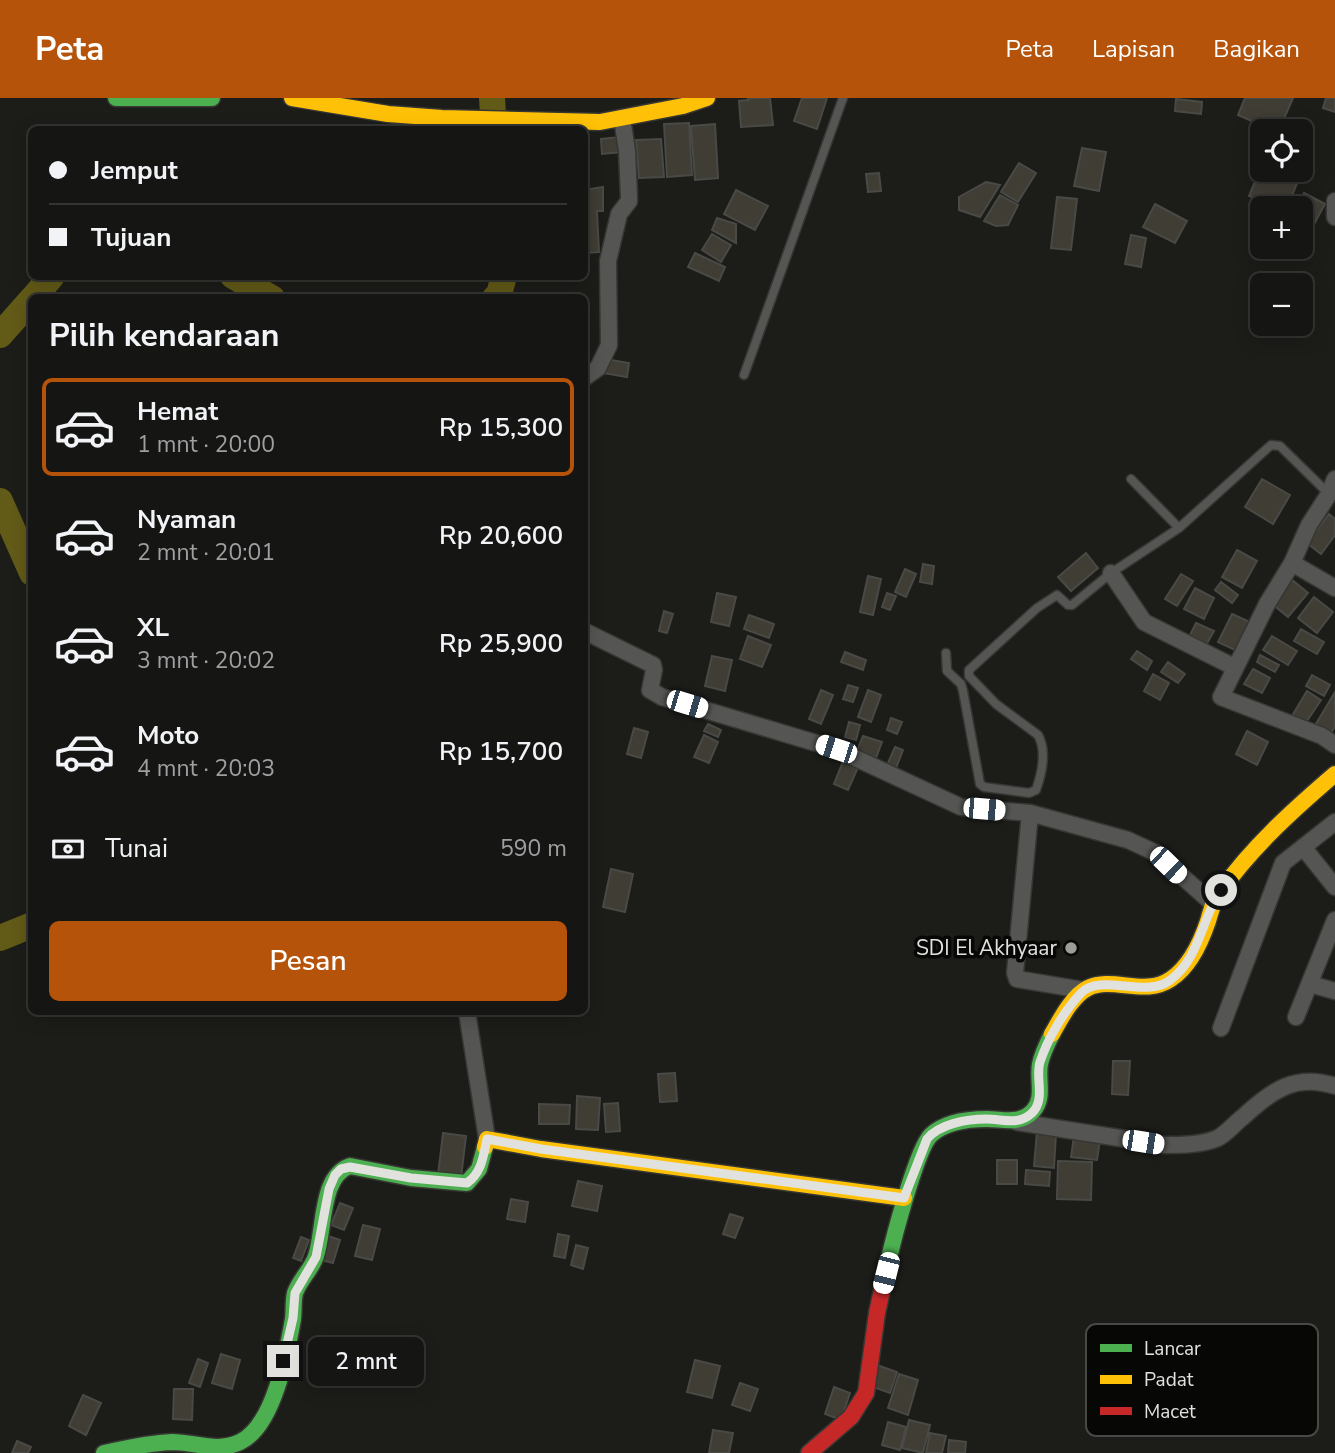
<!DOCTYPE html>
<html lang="id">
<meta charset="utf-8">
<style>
body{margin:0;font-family:"Nunito Sans",sans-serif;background:#222221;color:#f1f3f6;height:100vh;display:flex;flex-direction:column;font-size:26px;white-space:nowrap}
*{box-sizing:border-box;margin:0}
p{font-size:23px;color:#9d9fa0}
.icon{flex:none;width:38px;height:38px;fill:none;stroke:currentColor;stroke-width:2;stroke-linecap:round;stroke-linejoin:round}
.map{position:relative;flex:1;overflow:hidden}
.details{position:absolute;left:28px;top:196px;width:560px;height:721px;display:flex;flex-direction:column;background:#151513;border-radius:10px;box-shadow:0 4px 18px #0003,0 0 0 2px #343433}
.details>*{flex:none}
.top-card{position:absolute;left:28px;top:28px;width:560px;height:154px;border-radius:10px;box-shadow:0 4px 18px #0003,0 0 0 2px #343433;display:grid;align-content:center;height:154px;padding:0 21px;background:#151513}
.fabs{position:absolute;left:1250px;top:21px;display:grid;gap:14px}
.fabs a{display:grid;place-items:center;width:63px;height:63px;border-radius:10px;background:#151513;box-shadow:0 4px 18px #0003,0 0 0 2px #343433;font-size:35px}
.end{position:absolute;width:32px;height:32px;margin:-16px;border:9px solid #e1e1de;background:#111;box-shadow:0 0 0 4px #111}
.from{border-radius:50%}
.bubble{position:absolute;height:49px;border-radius:10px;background:#151513;box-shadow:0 4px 18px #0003,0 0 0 2px #343433;font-size:23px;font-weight:600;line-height:49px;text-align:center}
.car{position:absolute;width:21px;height:42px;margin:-21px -10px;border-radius:9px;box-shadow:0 0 5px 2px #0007;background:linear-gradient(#fff 24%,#345 0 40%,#fff 0 76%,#345 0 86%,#fff 0)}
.top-card b{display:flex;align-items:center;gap:24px;height:66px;font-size:26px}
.top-card b+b{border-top:2px solid #343433}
.top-card i{width:18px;height:18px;background:#f1f3f6}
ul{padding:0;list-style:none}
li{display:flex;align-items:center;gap:21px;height:98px;margin:0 14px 10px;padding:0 7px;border:4px solid transparent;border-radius:10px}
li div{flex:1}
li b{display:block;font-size:26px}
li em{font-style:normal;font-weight:600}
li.selected{border-color:#b45309}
li>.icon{width:63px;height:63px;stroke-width:1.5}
h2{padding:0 21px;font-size:32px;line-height:84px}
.pay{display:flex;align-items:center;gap:18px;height:77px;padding:0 21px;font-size:26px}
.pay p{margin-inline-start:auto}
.cta{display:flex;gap:14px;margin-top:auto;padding:14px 21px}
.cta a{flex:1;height:80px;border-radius:10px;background:#b45309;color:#fff;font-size:28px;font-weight:600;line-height:80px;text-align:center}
header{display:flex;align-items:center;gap:42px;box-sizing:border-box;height:98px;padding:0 35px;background:#b45309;color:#fff}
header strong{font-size:33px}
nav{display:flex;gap:38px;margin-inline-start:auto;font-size:24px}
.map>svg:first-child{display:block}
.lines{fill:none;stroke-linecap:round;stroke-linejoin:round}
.river{stroke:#625a17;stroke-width:26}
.building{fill:#3f3d34;stroke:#494946;stroke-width:2}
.lane-casing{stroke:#363633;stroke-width:11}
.street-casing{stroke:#363633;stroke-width:19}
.fast-casing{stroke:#363633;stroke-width:19}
.slow-casing{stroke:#363633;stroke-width:19}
.jam-casing{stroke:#363633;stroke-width:19}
.lane{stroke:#555553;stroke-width:8}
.street{stroke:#555553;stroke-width:16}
.fast{stroke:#4caf50;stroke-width:16}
.slow{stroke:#ffc107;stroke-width:16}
.jam{stroke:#c62828;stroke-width:16}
.route{stroke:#e1e1de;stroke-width:9}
.poi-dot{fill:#9c9c99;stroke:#070706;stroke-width:2.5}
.labels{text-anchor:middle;stroke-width:7;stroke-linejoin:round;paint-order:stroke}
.poi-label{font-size:21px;fill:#e1e1de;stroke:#070706;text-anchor:end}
.key{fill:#070706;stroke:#484847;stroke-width:2}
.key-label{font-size:19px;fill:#e1e1de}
</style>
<header>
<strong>Peta</strong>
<nav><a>Peta</a><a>Lapisan</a><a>Bagikan</a></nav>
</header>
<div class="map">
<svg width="1335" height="1355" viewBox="0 0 1335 1355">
<rect width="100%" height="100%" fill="#1c1c19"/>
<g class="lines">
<!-- river -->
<path class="river" d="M 492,0 L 494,32
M 233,178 L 272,200
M 33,200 L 52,178
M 495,200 L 499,196 L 504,178
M 0,237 L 32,201
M 0,403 L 32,475
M 0,840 L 32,827"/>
</g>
<!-- building -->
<path class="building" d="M 748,0 L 770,0 L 773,27 L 741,29 L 739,3 L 748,2 Z
M 802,0 L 827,0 L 817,31 L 794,23 Z
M 1245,0 L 1293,0 L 1280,30 L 1260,22 L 1258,26 L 1238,17 Z
M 1326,0 L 1335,0 L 1335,14 L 1323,10 Z
M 1176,1 L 1202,4 L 1201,16 L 1175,13 Z
M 689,25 L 692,77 L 667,79 L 664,26 Z
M 715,26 L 718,80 L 695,82 L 691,28 Z
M 620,39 L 622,54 L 602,56 L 601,41 Z
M 661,41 L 664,79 L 639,80 L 636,42 Z
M 1082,50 L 1106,54 L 1099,93 L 1074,88 Z
M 1019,65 L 1036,75 L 1018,104 L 1001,94 Z
M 1262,67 L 1262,72 L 1285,72 L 1300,78 L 1287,110 L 1280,110 L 1249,98 Z
M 879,75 L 881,93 L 868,94 L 866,76 Z
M 986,84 L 1000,87 L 980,119 L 959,112 L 959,99 Z
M 603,89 L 603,113 L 597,113 L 599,154 L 584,155 L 584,92 Z
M 736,92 L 768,108 L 755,132 L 724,116 Z
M 1304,95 L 1325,106 L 1306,141 L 1300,138 L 1300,110 L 1295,110 Z
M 1000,97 L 1018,107 L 1008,127 L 996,128 L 984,123 Z
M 1057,99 L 1077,101 L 1071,152 L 1051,150 Z
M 1155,106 L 1187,123 L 1175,145 L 1143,129 Z
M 717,120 L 736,126 L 736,145 L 712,132 Z
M 712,136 L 731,147 L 721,164 L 702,152 Z
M 1131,137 L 1146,140 L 1141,169 L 1125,166 Z
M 695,155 L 725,169 L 719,183 L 688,169 Z
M 605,261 L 629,265 L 627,279 L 603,275 Z
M 1262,381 L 1290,397 L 1273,426 L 1245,409 Z
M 1329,416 L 1335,421 L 1335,437 L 1321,456 L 1307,445 Z
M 1237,452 L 1257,463 L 1242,490 L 1222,479 Z
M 1086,455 L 1098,470 L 1071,493 L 1058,479 Z
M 923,466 L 934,468 L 932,486 L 920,484 Z
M 905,471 L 916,476 L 906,499 L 895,494 Z
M 1181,476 L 1193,483 L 1177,508 L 1165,501 Z
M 868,478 L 881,481 L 873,517 L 860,514 Z
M 1291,481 L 1308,495 L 1288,519 L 1271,505 Z
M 1221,484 L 1238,497 L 1232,505 L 1215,492 Z
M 1195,490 L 1214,500 L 1204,521 L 1184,511 Z
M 717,495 L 736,499 L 729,528 L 711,524 Z
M 887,495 L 896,498 L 890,512 L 882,509 Z
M 1314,499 L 1333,514 L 1317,535 L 1298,520 Z
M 664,513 L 673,516 L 667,535 L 659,533 Z
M 1232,516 L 1250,524 L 1237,553 L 1218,544 Z
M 749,517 L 774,526 L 769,540 L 744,531 Z
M 1196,525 L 1214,533 L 1205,549 L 1188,541 Z
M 1301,531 L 1324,544 L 1317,556 L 1294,543 Z
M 748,538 L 771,547 L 762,569 L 740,561 Z
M 1272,538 L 1297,553 L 1288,567 L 1263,552 Z
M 1137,553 L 1152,563 L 1147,572 L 1131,561 Z
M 845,554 L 866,562 L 863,572 L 841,564 Z
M 1260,557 L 1279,567 L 1275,574 L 1257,564 Z
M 712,558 L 732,562 L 725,593 L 705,588 Z
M 1168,564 L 1185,576 L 1178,585 L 1161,574 Z
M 1253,571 L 1270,580 L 1262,595 L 1244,586 Z
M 1153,576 L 1169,585 L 1160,602 L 1144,593 Z
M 1312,577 L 1330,587 L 1324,598 L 1306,588 Z
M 848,587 L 858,590 L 853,604 L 843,601 Z
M 821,592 L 833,597 L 821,626 L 809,621 Z
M 868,592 L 881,597 L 871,624 L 858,619 Z
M 1307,593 L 1321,602 L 1305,626 L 1292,618 Z
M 1335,594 L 1335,628 L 1328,640 L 1313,631 Z
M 891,620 L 902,624 L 897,636 L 887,632 Z
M 849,624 L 860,627 L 856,642 L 845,639 Z
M 708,626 L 721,632 L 718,639 L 704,633 Z
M 634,630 L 648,634 L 641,660 L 627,656 Z
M 1247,633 L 1268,644 L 1257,667 L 1236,656 Z
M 704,637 L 718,644 L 709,665 L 694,659 Z
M 863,638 L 882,644 L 876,660 L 857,653 Z
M 895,649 L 903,652 L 896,670 L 887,667 Z
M 844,661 L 859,667 L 848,692 L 834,686 Z
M 611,771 L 633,776 L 625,814 L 603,809 Z
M 1113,963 L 1130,963 L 1128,997 L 1112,996 Z
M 675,975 L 677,1003 L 660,1004 L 658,976 Z
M 577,998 L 600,1000 L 598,1032 L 576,1031 Z
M 618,1005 L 620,1033 L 606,1034 L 604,1006 Z
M 539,1006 L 570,1007 L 569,1026 L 539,1026 Z
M 1037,1034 L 1056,1035 L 1054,1070 L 1034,1068 Z
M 443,1035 L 466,1038 L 461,1080 L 438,1077 Z
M 1074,1038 L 1100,1042 L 1097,1062 L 1071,1059 Z
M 997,1062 L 1017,1062 L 1017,1086 L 997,1086 Z
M 1058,1063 L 1092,1064 L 1091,1102 L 1057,1101 Z
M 1026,1072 L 1050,1074 L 1049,1088 L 1025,1086 Z
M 578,1083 L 602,1088 L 597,1113 L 572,1108 Z
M 511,1101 L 528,1104 L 525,1124 L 507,1121 Z
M 340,1105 L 353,1110 L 344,1132 L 331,1127 Z
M 730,1116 L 743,1120 L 735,1140 L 723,1136 Z
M 363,1127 L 380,1131 L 372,1162 L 355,1158 Z
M 558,1136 L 569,1138 L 565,1160 L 554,1158 Z
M 328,1138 L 340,1142 L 333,1165 L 321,1162 Z
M 301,1139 L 309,1142 L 301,1163 L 293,1160 Z
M 576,1147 L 588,1150 L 583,1171 L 571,1167 Z
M 221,1256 L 240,1262 L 232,1291 L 212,1285 Z
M 198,1261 L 208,1265 L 200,1289 L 189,1285 Z
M 695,1262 L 720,1268 L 712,1300 L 687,1294 Z
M 877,1267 L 897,1274 L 890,1295 L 870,1288 Z
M 899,1276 L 918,1282 L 908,1317 L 888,1310 Z
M 740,1285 L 758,1291 L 750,1313 L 732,1307 Z
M 834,1289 L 850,1295 L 841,1322 L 825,1316 Z
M 174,1291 L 193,1291 L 192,1322 L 173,1321 Z
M 83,1297 L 101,1305 L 86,1337 L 69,1328 Z
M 909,1322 L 930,1327 L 923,1355 L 902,1350 Z
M 888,1324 L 906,1329 L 900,1352 L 882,1347 Z
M 713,1332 L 733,1335 L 729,1355 L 709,1355 Z
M 930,1335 L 946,1338 L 942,1355 L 926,1355 Z
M 949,1342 L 966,1344 L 965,1355 L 948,1355 Z
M 17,1343 L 31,1349 L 28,1355 L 12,1355 Z"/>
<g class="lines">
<!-- lane casing -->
<g class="lane-casing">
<path id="lane" d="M 744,277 L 843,0
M 1131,381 L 1179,430
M 946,555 L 947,573 L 961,586 L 963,593 L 980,686 L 984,689 L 1029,695 L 1036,692 C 1042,675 1047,653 1038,637 L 996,606 L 969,578 L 969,572 L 1037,510 L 1057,497 L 1068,507 L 1072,507 L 1111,475 L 1179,430 L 1271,347 L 1280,348 L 1329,396"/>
</g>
<!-- street casing -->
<g class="street-casing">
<path id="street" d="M 1335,103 L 1335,119
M 584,280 L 598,270 L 609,247 L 608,163 L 619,116 L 629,103 L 629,99 L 627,53 L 622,20
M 1335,381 L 1329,396 L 1309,427 L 1292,465 L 1267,506 L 1221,599 L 1322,638 L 1335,647
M 1292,465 L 1335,490
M 1111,475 L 1144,524 L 1234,569
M 584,533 L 653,567 L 654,572 L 650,592 L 662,599 L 836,651 L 961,709 L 1030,715 L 1128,742 L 1156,755 L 1212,805
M 1030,715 L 1015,875 L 1017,881 L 1083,892
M 1303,749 L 1335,789
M 1310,886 L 1335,893
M 467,914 L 487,1041
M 1296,919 L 1335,822
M 1221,930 L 1283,765 L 1335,724
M 1017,1024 L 1164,1047 C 1181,1047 1202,1047 1218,1040 C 1227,1035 1235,1025 1243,1019 C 1271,993 1295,975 1335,988"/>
</g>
<!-- fast casing -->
<g class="fast-casing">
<path id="fast" d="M 116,0 L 212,0
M 888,1165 C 893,1142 917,1050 931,1037 C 945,1024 968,1021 987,1021 C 1003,1021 1020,1027 1033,1013 C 1045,1000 1037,982 1040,966 C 1042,956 1047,946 1052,936
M 104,1355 C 127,1350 149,1345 172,1344 C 195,1344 217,1355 240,1344 C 274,1328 287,1255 293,1221 C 294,1213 293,1203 295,1195 C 300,1181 312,1171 316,1158 C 325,1131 320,1078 350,1068 L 411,1080 L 467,1085 L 479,1071 L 485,1049"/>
</g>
<!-- slow casing -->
<g class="slow-casing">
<path id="slow" d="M 292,0 L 388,16 L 442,20 L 600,24 L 683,8 L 707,0
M 1052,936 C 1060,922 1072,898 1088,890 C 1113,878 1145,899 1171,881 C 1189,869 1201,844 1208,823 C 1211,813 1213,803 1220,794 C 1252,749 1293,712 1335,676
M 485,1049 L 487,1041 L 541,1051 L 904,1100"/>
</g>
<!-- jam casing -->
<g class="jam-casing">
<path id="jam" d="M 809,1355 L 851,1319 L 866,1295 L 877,1215 L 888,1165"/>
</g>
<!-- lane -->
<use href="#lane" class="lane"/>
<!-- street -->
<use href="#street" class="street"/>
<!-- fast -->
<use href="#fast" class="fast"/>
<!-- slow -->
<use href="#slow" class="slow"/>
<!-- jam -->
<use href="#jam" class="jam"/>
</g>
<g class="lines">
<!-- route -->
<path class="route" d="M 283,1263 L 293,1220 L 295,1195 L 316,1159 L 329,1091 L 335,1077 L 341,1071 L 350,1069 L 411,1080 L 467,1085 C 482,1074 483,1059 487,1041 L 541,1051 L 904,1100 L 927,1041 C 939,1026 967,1021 986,1021 C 1003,1021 1018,1028 1032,1015 C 1046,1001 1035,980 1040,964 C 1048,940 1064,913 1081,895 C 1100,875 1145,900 1169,883 C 1200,861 1201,821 1221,792"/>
</g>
<!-- markers -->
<circle class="poi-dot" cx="1071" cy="850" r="7"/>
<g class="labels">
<!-- poi labels -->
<g class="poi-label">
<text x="1057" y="857">SDI El Akhyaar</text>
</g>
</g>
<!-- legend -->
<rect x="1086" y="1226" width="232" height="112" rx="10" class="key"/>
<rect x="1100" y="1246" width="32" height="8" fill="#4caf50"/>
<rect x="1100" y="1277" width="32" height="9" fill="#ffc107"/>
<rect x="1100" y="1309" width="32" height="8" fill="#c62828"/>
<g class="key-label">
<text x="1144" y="1257">Lancar</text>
<text x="1144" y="1288">Padat</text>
<text x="1144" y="1320">Macet</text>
</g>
</svg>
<div class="fabs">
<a><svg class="icon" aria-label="locate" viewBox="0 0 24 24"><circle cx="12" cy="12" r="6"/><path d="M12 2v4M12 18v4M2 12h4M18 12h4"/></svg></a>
<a>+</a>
<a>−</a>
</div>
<i class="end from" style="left:1221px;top:792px"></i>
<i class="end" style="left:283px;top:1263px"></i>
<div class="bubble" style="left:308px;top:1239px;width:116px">2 mnt</div>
<i class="car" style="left:687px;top:606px;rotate:107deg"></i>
<i class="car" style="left:836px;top:651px;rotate:288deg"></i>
<i class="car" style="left:984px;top:711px;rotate:95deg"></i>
<i class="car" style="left:1168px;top:767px;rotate:134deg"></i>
<i class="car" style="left:1143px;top:1044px;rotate:99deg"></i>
<i class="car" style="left:886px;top:1175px;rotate:194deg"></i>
<div class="top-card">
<b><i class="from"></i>Jemput</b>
<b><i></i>Tujuan</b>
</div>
<section class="details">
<h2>Pilih kendaraan</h2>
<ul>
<li class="selected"><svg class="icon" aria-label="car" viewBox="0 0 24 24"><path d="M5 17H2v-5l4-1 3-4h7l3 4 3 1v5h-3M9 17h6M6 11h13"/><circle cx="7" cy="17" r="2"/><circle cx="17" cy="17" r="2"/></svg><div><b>Hemat</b><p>1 mnt · 20:00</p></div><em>Rp 15,300</em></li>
<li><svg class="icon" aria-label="car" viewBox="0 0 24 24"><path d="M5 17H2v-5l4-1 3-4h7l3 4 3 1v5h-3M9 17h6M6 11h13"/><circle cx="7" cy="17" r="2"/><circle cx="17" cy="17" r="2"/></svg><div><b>Nyaman</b><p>2 mnt · 20:01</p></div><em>Rp 20,600</em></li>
<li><svg class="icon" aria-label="car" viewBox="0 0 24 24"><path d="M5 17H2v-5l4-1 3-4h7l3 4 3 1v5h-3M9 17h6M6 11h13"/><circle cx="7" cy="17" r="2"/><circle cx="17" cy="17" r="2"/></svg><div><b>XL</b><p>3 mnt · 20:02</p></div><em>Rp 25,900</em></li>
<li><svg class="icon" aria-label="car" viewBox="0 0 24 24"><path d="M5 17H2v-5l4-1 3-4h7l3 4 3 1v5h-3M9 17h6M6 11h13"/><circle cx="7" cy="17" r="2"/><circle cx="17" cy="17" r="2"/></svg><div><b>Moto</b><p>4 mnt · 20:03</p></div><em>Rp 15,700</em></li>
</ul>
<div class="pay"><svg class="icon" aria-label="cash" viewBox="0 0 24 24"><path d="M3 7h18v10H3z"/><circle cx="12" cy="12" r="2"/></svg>Tunai<p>590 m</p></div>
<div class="cta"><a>Pesan</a></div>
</section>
</div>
